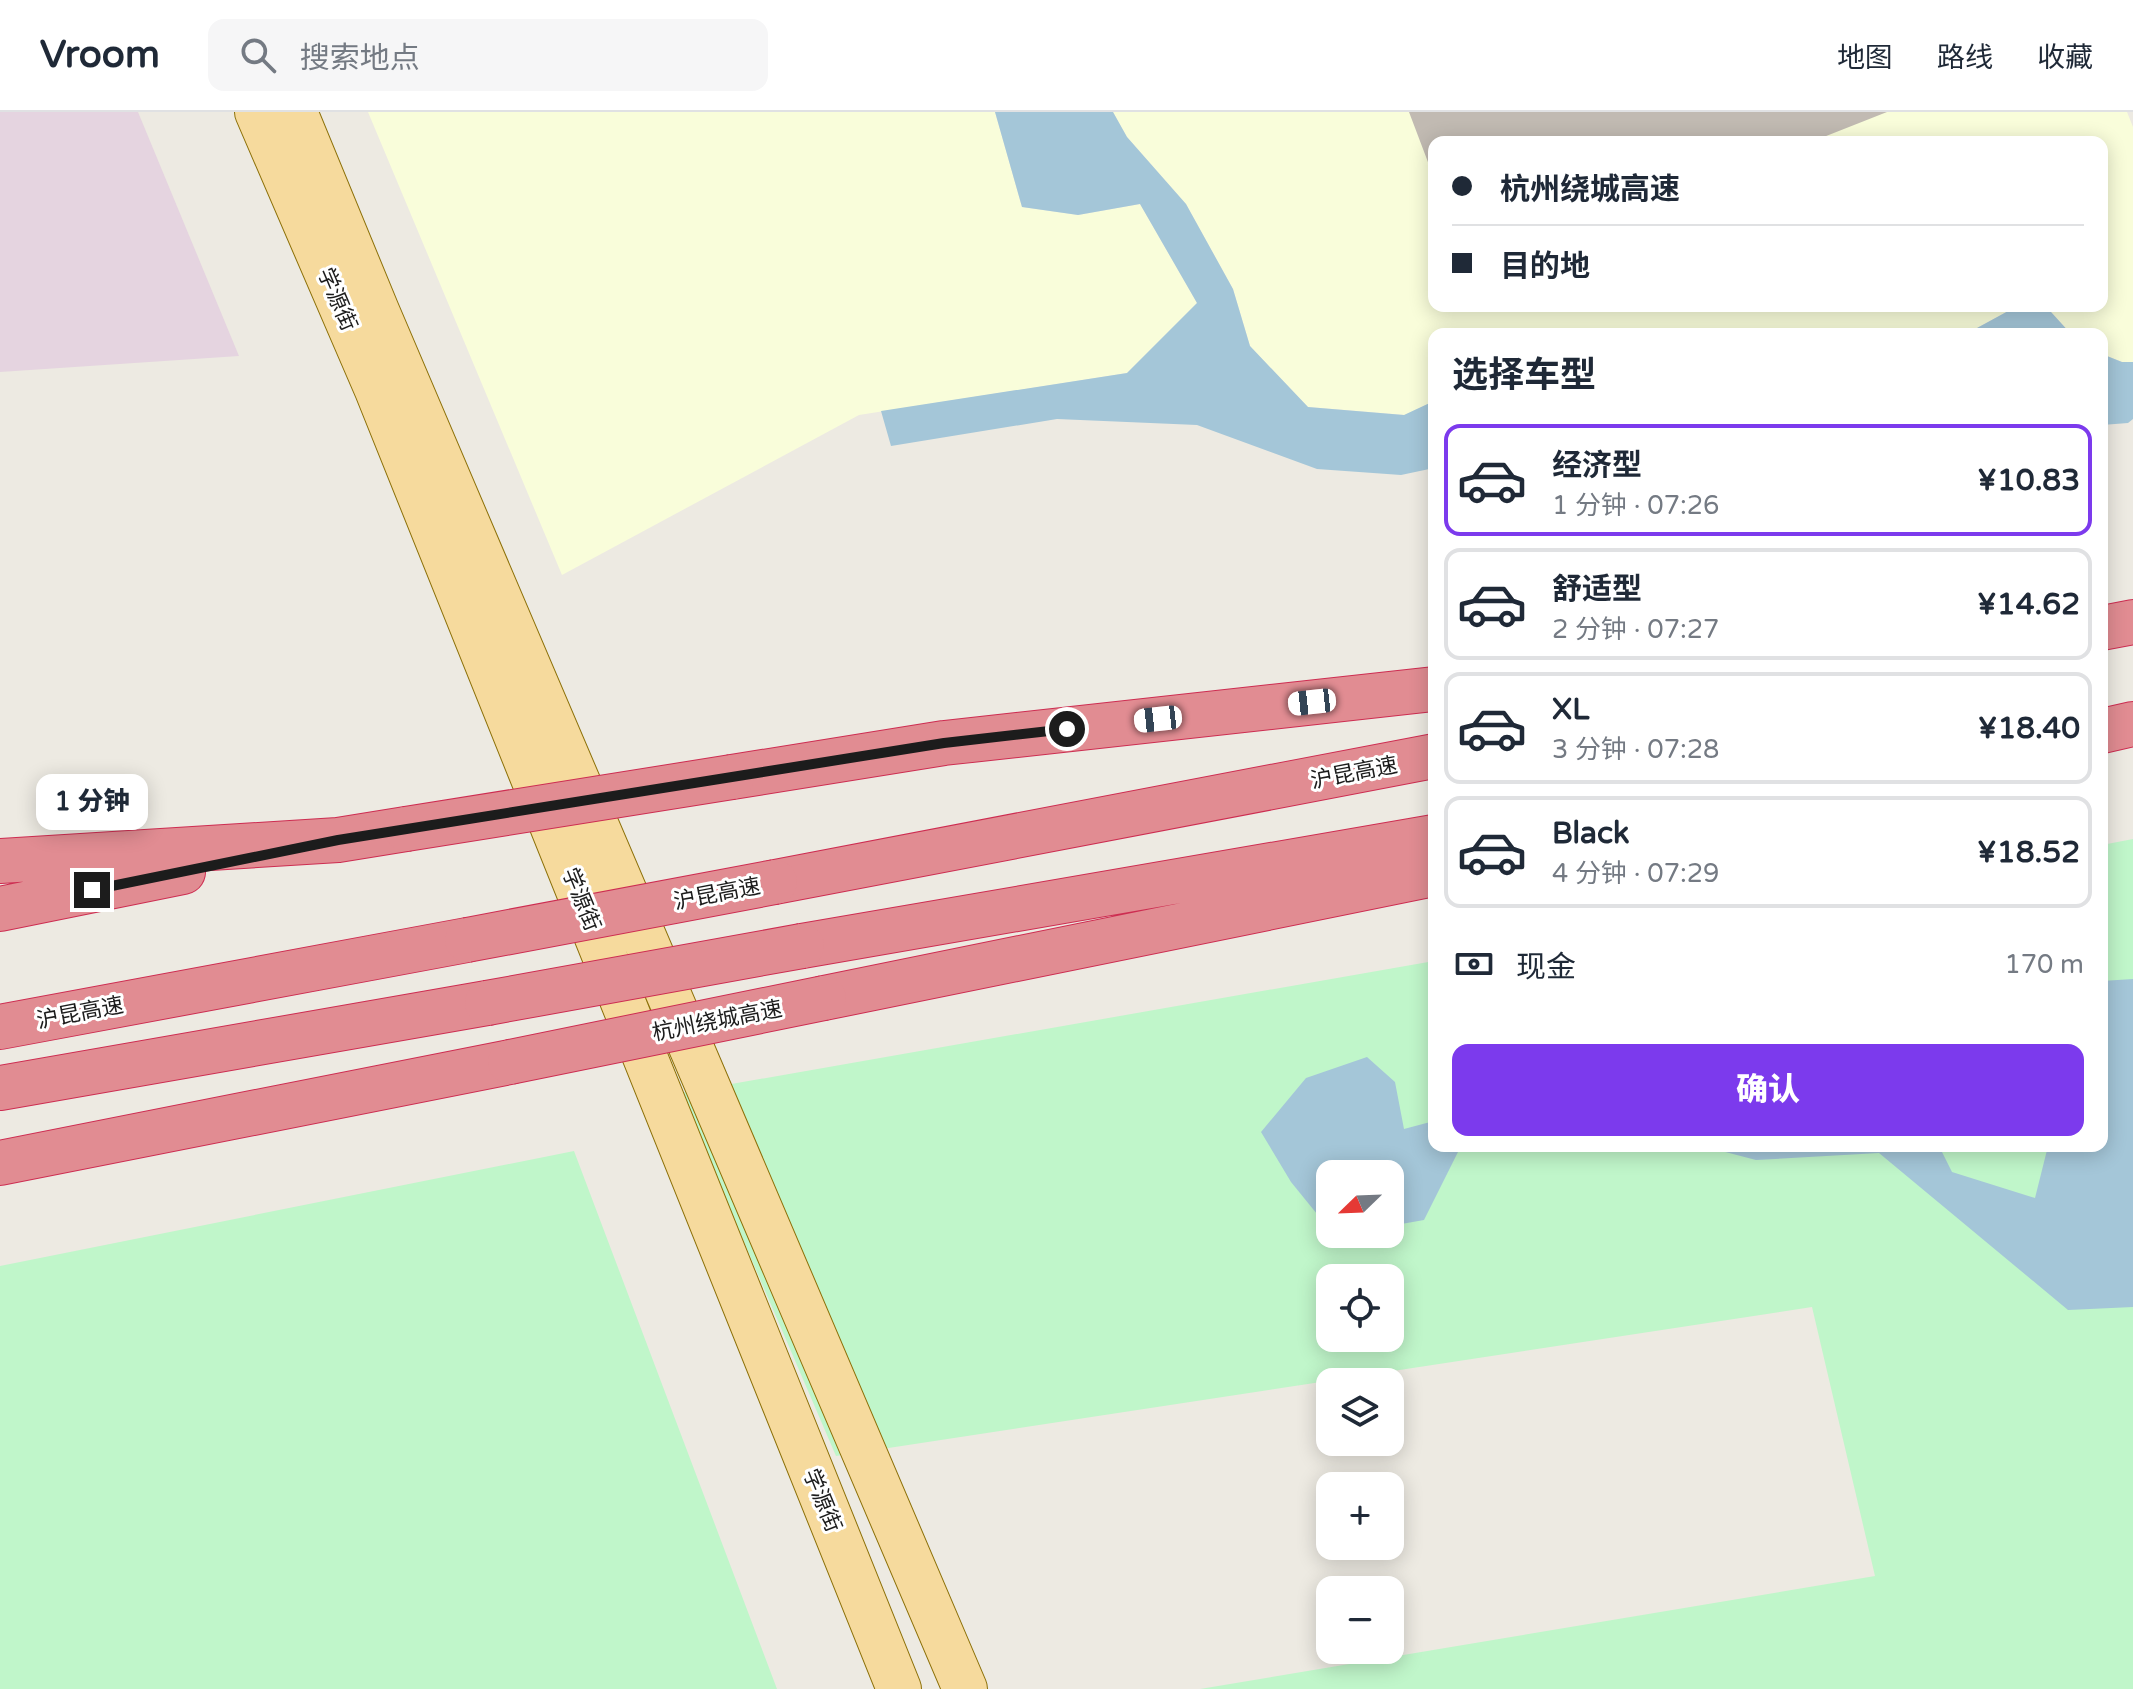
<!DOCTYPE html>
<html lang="zh">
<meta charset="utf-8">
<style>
body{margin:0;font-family:"Varela Round","Noto Sans SC",sans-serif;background:#f6f6f7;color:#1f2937;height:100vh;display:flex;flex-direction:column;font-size:30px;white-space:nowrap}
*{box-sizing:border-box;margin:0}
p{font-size:26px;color:#747a83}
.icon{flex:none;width:44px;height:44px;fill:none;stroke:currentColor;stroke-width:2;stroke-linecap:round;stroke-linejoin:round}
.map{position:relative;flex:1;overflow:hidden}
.panel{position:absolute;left:1428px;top:216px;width:680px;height:824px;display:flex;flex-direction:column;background:#fff;border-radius:16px;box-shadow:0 4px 20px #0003}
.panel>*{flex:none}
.guide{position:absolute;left:1428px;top:24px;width:680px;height:176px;border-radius:16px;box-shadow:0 4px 20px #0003;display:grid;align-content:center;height:176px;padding:0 24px;background:#fff}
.needle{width:52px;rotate:247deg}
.controls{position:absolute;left:1316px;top:1048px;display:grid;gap:16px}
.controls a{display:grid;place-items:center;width:88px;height:88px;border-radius:16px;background:#fff;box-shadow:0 4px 20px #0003;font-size:40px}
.end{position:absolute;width:36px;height:36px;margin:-18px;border:10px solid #1c1c1c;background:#fff;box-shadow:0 0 0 4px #fff}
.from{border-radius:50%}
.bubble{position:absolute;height:56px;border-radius:16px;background:#fff;box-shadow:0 4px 20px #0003;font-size:26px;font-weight:800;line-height:56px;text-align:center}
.car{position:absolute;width:24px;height:48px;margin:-24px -12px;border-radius:10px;box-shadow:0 0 6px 2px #0007;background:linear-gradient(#fff 24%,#345 0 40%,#fff 0 76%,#345 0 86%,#fff 0)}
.guide b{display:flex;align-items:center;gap:28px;height:76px;font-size:30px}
.guide b+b{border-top:2px solid #e0e1e3}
.guide i{width:20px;height:20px;background:#1f2937}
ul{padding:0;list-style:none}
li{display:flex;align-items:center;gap:24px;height:112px;margin:0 16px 12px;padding:0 8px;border:4px solid #e0e1e3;border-radius:16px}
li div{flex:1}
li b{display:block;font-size:30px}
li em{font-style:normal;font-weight:800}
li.active{border-color:#7c3aed}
li>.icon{width:72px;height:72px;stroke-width:1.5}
h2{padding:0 24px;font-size:36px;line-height:96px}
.pay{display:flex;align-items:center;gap:20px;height:88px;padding:0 24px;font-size:30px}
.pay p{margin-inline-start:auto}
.button{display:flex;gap:16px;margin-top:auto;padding:16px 24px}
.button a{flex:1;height:92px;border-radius:16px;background:#7c3aed;color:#fff;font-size:32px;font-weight:800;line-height:92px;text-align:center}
header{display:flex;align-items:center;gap:48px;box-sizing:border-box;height:112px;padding:0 40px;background:#fff;border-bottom:2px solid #e0e1e3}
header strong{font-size:38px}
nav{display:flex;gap:44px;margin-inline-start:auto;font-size:28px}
.search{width:560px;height:72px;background:#f6f6f7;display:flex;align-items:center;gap:20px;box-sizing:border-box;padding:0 28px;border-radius:16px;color:#747a83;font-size:30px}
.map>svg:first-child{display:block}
.industrial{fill:#e5d4e0}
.education{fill:#f9fdda;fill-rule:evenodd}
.park{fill:#c0f6ca;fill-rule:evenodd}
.water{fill:#a4c6d8}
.building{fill:#c1bab2}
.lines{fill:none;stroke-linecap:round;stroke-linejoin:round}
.major-casing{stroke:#8c7008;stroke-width:46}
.highway-casing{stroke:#cd2d51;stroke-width:46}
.major{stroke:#f6da9d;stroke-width:44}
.highway{stroke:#e18c92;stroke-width:44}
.highway-bridge-casing{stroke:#cd2d51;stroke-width:46;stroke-linecap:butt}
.highway-bridge{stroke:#e18c92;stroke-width:44}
.route{stroke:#1c1c1c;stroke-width:10}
.labels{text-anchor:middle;stroke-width:6;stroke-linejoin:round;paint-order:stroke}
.street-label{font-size:22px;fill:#1c1c1c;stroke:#fff}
</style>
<header>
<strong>Vroom</strong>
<div class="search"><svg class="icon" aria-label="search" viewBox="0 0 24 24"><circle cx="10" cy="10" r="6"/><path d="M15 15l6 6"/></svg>搜索地点</div>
<nav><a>地图</a><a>路线</a><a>收藏</a></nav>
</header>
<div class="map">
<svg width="2133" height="1577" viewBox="0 0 2133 1577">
<rect width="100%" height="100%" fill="#edeae2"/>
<!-- industrial -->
<path class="industrial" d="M 0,0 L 138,0 L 239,244 L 0,260 Z"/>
<!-- education -->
<path class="education" d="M 368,0 L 995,0 L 1022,95 L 1078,103 L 1140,92 L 1197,191 L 1127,261 L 859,303 L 562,463 Z
M 1113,0 L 2127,0 L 2133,15 L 2133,250 L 2122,250 L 2102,242 L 2102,222 L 2071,222 L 2051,200 L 2010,198 L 1966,222 L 1434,222 L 1434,289 L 1405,303 L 1308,295 L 1250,234 L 1233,177 L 1186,92 L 1127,25 ZM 1434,30 L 2102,30 L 2102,194 L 1434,194 Z"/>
<!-- park -->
<path class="park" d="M 2133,727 L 2133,1577 L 1200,1577 L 1875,1464 L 1812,1195 L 836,1344 L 680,981 L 1434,849 L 1434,1034 L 2102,1034 L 2102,733 ZM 1330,1062 L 1390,1062 L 1390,1122 L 1330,1122 ZM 1330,1166 L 1390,1166 L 1390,1226 L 1330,1226 Z
M 574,1039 L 777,1577 L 0,1577 L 0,1154 Z"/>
<!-- water -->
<path class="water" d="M 995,0 L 1113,0 L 1127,25 L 1186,92 L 1233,177 L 1250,234 L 1308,295 L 1404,303 L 1434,289 L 1434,356 L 1401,363 L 1317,357 L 1197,313 L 1057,307 L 891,334 L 881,299 L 1127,261 L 1197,191 L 1140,92 L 1078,103 L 1022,95 Z
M 2010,198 L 2051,200 L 2071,222 L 1966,222 Z
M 2102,242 L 2122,250 L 2133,250 L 2133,307 L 2128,311 L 2102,313 Z
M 2133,867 L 2133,1195 L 2068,1198 L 1879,1041 L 1756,1048 L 1710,1036 L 1710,1034 L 1939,1034 L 1952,1060 L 2035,1086 L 2048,1034 L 2102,1034 L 2102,869 Z
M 1367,945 L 1395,970 L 1404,1017 L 1434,1009 L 1434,1034 L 1461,1034 L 1424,1108 L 1390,1114 L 1390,1062 L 1330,1062 L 1330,1118 L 1291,1070 L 1261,1020 L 1306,966 Z"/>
<!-- building -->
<path class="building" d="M 1409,0 L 1887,0 L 1811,30 L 1434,30 L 1434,66 Z"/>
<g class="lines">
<!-- major casing -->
<g class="major-casing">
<path id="major" d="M 257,0 L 377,278 L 899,1577
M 295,0 L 377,199 L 965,1577"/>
</g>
<!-- highway casing -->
<g class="highway-casing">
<path id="highway" d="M 2102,516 L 2133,510
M 2102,619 L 2133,612
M 732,665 L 944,631 L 1434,577
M 0,749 L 338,728 L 406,717
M 775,770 L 1434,644
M 0,797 L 183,760
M 802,834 L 1434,725
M 824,886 L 1434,762
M 0,915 L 467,828
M 0,976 L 487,891
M 0,1051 L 510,950"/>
</g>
<!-- major -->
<use href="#major" class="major"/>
<!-- highway -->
<use href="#highway" class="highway"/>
<!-- highway-bridge casing -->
<g class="highway-bridge-casing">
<path id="highway-bridge" d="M 406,717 L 732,665
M 467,828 L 775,770
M 487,891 L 802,834
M 510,950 L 824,886"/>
</g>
<!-- highway-bridge -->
<use href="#highway-bridge" class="highway-bridge"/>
</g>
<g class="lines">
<!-- route -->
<path class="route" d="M 92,778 L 338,728 L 944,631 L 1067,617"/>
</g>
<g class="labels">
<!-- street labels -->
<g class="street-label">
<text transform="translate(338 187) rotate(67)" y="8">学源街</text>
<text transform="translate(1354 660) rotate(-11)" y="8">沪昆高速</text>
<text transform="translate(717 781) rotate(-11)" y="8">沪昆高速</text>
<text transform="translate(582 787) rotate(68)" y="8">学源街</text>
<text transform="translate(80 900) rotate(-11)" y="8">沪昆高速</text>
<text transform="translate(717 908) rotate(-11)" y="8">杭州绕城高速</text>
<text transform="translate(823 1388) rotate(68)" y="8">学源街</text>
</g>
</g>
</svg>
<div class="controls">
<a><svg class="needle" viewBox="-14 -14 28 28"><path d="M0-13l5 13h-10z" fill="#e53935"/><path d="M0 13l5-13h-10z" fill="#747a83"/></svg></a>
<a><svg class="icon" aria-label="locate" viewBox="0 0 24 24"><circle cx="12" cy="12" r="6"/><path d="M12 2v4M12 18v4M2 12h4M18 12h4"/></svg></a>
<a><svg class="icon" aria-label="layers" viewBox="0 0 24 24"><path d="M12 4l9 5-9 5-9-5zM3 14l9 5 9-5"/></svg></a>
<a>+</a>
<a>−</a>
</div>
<i class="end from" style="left:1067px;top:617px"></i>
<i class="end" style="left:92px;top:778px"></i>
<div class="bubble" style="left:36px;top:662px;width:112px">1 分钟</div>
<i class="car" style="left:1312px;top:590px;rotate:264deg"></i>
<i class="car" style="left:1158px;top:607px;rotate:264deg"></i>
<div class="guide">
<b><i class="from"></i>杭州绕城高速</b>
<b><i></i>目的地</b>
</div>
<section class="panel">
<h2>选择车型</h2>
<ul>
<li class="active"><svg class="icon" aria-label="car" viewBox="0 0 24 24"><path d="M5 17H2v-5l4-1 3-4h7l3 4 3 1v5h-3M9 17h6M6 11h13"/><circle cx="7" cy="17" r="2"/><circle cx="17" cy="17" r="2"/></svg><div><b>经济型</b><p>1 分钟 · 07:26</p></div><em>¥10.83</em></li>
<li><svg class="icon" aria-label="car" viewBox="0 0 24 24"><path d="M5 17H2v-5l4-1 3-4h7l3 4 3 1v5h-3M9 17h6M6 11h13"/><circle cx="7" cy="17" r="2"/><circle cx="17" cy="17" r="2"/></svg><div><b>舒适型</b><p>2 分钟 · 07:27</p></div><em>¥14.62</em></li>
<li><svg class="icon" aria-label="car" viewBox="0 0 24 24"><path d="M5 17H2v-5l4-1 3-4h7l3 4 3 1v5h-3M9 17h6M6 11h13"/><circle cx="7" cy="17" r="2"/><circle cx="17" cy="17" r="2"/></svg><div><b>XL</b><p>3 分钟 · 07:28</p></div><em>¥18.40</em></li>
<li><svg class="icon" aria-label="car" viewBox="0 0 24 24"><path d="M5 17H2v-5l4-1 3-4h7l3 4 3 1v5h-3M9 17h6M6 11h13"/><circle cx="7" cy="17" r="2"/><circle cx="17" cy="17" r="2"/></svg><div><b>Black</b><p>4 分钟 · 07:29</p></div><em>¥18.52</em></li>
</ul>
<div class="pay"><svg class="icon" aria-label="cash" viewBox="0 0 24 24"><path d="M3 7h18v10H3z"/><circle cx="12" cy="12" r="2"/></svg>现金<p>170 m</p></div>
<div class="button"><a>确认</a></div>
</section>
</div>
